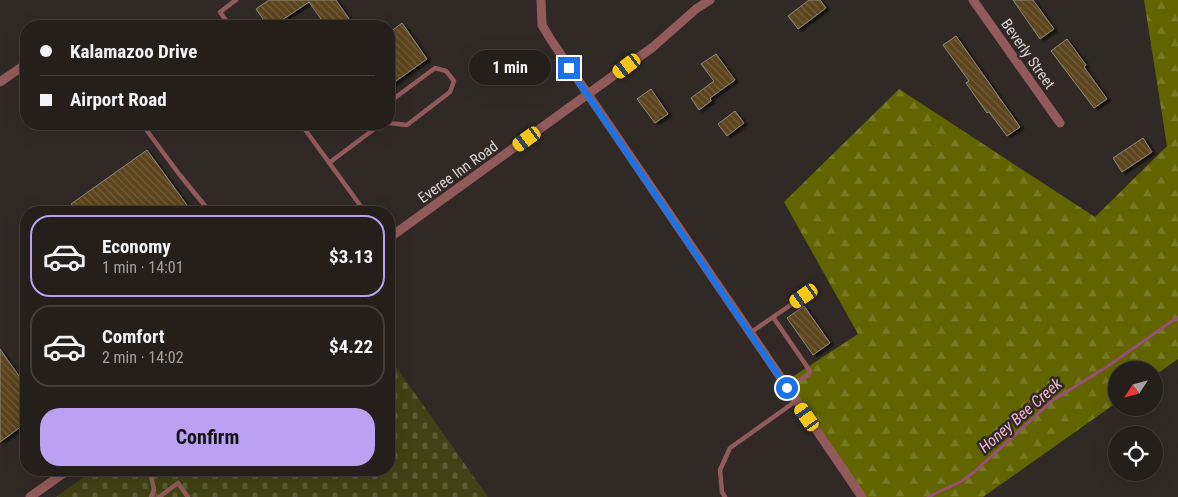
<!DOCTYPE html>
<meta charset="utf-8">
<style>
body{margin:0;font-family:"Roboto Condensed",sans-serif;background:#2d2725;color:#f1f3f6;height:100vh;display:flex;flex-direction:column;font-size:19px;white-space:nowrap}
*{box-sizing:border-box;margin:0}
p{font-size:16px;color:#a3a2a3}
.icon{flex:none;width:28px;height:28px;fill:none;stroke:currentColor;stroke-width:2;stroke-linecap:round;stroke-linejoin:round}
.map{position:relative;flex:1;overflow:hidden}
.sheet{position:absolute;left:20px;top:206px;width:375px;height:270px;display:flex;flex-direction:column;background:#251f1c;border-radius:20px;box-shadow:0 5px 20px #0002,0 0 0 1px #423d3b}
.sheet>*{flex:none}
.top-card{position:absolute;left:20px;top:20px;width:375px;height:110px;border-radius:20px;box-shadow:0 5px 20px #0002,0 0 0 1px #423d3b;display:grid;align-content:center;height:110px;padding:0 20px;background:#251f1c}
.needle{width:32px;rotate:234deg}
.controls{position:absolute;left:1108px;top:361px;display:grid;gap:10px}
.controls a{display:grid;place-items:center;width:55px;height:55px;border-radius:50%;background:#251f1c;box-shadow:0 5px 20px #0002,0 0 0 1px #423d3b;font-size:25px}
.end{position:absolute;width:22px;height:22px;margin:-11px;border:6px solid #1a73e8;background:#fff;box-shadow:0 0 0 2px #fff}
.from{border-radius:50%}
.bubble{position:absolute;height:35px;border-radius:18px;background:#251f1c;box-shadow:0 5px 20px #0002,0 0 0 1px #423d3b;font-size:16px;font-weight:700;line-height:35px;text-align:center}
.car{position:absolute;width:15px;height:30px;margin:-15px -8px;border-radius:6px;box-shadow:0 0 4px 1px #0007;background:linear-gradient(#f5c518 24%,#345 0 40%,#f5c518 0 76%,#345 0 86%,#f5c518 0)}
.top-card b{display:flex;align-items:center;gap:18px;height:48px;font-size:19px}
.top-card b+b{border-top:1px solid #423d3b}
.top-card i{width:12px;height:12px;background:#f1f3f6}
ul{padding:9px 0 0;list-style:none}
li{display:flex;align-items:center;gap:15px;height:82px;margin:0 10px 8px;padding:0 10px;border:2px solid #423d3b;border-radius:20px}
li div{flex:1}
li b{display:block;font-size:19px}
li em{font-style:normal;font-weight:700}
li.on{border-color:#bca0f2}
li>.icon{width:45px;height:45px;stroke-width:1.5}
.button{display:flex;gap:10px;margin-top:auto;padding:10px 20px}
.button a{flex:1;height:58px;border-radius:20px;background:#bca0f2;color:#111;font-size:20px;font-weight:700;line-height:58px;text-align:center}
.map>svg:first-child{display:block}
.forest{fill:url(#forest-firs)}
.cemetery{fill:url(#cemetery-stones)}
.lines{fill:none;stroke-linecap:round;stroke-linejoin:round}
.stream{stroke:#985077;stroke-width:3}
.building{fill:url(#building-back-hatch);stroke:#8e8980;filter:url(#shadow)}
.lane{stroke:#935a5b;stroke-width:4.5}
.street{stroke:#935a5b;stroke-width:9}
.route{stroke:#1a73e8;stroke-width:6}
.labels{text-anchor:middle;stroke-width:5;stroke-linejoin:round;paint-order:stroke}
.street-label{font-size:15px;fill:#dbd5d3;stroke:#312925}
.water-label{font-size:16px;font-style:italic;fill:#f3b4d3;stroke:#312925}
</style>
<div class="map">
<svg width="1178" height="497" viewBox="0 0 1178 497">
<defs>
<pattern id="forest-firs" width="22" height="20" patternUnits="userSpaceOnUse" patternTransform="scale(1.25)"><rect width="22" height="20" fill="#626400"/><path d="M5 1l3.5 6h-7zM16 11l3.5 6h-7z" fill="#787924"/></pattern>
<pattern id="cemetery-stones" width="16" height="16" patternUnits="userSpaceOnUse" patternTransform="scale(1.25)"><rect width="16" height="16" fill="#404215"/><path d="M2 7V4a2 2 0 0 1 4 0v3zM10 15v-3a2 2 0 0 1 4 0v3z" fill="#5b5c36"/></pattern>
<pattern id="building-back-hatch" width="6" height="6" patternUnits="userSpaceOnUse" patternTransform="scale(1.25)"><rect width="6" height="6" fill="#5b451c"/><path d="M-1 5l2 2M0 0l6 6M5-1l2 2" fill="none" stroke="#725f3c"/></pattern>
<filter id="shadow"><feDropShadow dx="3.5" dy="2" stdDeviation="1" flood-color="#0009"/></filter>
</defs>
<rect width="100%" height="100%" fill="#312925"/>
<!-- forest -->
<path class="forest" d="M 1144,0 L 1178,0 L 1178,359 L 1154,376 L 1154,370 L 1116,370 L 1116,403 L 983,497 L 861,497 L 786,381 L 858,334 L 784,202 L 899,89 L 1095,217 L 1167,146 Z"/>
<!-- cemetery -->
<path class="cemetery" d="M 389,357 L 488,497 L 56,497 L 93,470 L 389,470 Z"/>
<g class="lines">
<!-- stream -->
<path class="stream" d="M 928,497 L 962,481 L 974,472 L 1053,400 L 1105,368 L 1178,317"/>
</g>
<!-- building -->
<path class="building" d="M 269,0 L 336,0 L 354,26 L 326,26 L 309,2 L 273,26 L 268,26 L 256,9 Z
M 809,0 L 820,0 L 826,8 L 798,29 L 788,16 Z
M 1013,0 L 1033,0 L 1054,29 L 1040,39 Z
M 402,23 L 427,59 L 389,86 L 389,33 Z
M 956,36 L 1020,127 L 1007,136 L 989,112 L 987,113 L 966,83 L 969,81 L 943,45 Z
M 1067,39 L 1086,65 L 1084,67 L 1107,99 L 1094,108 L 1051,51 Z
M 716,54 L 735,80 L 710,98 L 711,101 L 699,110 L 691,98 L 714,81 L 701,64 Z
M 651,89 L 668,114 L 655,123 L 637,99 Z
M 735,111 L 744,123 L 727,136 L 718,124 Z
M 1143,138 L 1152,152 L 1122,172 L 1113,158 Z
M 147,150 L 192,212 L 77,212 L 71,204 Z
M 804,306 L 830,343 L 813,355 L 787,318 Z
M 0,349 L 26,386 L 26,423 L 0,442 Z"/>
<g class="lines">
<!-- lane -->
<path class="lane" d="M 230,26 L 220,12 L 236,0
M 389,107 L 392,100 L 435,68 L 446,71 L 454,81 L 450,92 L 407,125 L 389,123
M 142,124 L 179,174 L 210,212
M 301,124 L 365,212
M 329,163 L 381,124
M 773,317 L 804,296
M 750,333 L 773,317 L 810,371 L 809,374 L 787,388
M 150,470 L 154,490 L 151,497
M 159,497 L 178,483 L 188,497
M 725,497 L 722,492 L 720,470 L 730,448 L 796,401"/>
<!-- street -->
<path class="street" d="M 541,0 L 542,25 L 551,40 L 862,497
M 973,0 L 1060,123
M 0,82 L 26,64
M 389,238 L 653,47 L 696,9 L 710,0
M 30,497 L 68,470"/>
</g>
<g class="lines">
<!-- route -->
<path class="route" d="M 569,68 L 787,388"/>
</g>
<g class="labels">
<!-- street labels -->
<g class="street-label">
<text transform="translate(1028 54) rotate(55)" y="5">Beverly Street</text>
<text transform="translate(458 172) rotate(-36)" y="5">Everee Inn Road</text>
</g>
<!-- water labels -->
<g class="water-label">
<text transform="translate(1020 415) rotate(-41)" y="6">Honey Bee Creek</text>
</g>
</g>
</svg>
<div class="controls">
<a><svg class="needle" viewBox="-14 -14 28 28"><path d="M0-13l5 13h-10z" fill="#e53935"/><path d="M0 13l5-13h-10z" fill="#a3a2a3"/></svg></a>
<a><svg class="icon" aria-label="locate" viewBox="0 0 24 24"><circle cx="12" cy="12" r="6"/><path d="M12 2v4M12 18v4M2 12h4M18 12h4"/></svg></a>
</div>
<i class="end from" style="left:787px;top:388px"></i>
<i class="end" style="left:569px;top:68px"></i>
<div class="bubble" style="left:469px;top:50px;width:82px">1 min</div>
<i class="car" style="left:627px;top:66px;rotate:233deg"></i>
<i class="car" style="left:527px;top:139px;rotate:234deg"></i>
<i class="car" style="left:804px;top:296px;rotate:235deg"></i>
<i class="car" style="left:807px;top:417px;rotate:325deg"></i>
<div class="top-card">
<b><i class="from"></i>Kalamazoo Drive</b>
<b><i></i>Airport Road</b>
</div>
<section class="sheet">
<ul>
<li class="on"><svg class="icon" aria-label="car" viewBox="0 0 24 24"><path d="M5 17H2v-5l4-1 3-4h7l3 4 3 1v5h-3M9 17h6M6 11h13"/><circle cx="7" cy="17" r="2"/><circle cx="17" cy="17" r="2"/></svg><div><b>Economy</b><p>1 min · 14:01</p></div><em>$3.13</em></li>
<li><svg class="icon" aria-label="car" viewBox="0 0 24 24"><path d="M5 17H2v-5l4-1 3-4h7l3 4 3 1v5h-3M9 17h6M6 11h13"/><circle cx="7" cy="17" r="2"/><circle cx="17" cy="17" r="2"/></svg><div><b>Comfort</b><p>2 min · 14:02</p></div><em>$4.22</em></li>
</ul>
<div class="button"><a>Confirm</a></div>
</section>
</div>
